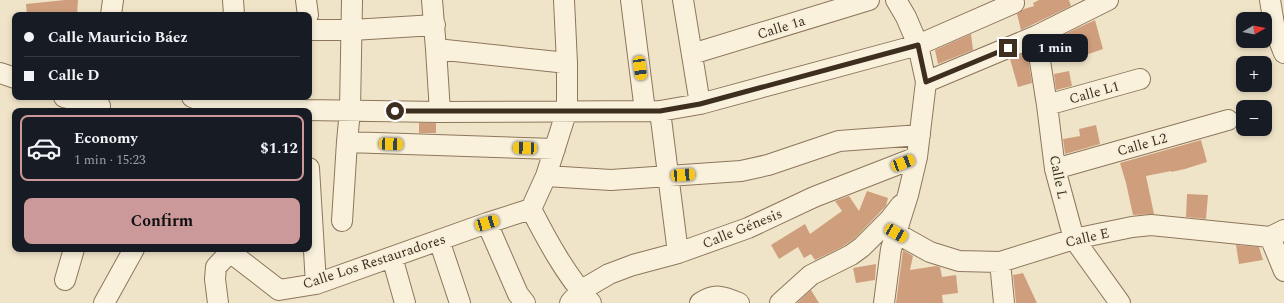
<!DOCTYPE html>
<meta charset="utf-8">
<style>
body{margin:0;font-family:Spectral,serif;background:#242831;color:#f1f3f6;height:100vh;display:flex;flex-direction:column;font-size:15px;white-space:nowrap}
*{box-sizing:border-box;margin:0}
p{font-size:13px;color:#9ea1a6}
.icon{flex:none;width:22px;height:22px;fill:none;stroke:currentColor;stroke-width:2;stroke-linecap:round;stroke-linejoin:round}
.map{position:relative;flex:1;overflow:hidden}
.drawer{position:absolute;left:12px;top:108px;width:300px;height:144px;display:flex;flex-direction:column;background:#171b24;border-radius:8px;box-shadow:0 2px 6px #0003}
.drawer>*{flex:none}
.hud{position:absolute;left:12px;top:12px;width:300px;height:88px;border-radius:8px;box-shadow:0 2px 6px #0003;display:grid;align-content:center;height:88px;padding:0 12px;background:#171b24}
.needle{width:26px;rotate:81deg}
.buttons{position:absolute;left:1236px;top:12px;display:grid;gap:8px}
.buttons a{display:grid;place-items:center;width:36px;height:36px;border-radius:8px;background:#171b24;box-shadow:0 2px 6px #0003;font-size:20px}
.end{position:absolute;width:18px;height:18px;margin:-9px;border:5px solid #3d2e20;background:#fff;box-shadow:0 0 0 2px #fff}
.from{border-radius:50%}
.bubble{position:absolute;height:28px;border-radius:8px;background:#171b24;box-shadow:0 2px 6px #0003;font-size:13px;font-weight:700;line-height:28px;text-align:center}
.car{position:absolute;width:12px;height:24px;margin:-12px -6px;border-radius:5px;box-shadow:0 0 3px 1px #0007;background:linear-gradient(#f5c518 24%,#345 0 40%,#f5c518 0 76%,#345 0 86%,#f5c518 0)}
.hud b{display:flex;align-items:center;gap:14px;height:38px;font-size:15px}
.hud b+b{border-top:1px solid #363941}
.hud i{width:10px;height:10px;background:#f1f3f6}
ul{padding:7px 0 0;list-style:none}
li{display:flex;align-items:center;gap:12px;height:66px;margin:0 8px 6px;padding:0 4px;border:2px solid transparent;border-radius:8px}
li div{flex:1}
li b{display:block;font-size:15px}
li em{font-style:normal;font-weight:700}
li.active{border-color:#cc999b}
li>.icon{width:36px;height:36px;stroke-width:1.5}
.action{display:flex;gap:8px;margin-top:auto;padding:8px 12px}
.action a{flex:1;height:46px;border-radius:8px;background:#cc999b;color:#111;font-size:16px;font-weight:700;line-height:46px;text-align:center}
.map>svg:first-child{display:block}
.building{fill:#cf9f7d}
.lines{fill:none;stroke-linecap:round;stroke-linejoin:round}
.minor-casing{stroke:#8d765c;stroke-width:22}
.minor{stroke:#faf1dc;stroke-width:20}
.route{stroke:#3d2e20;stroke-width:5}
.labels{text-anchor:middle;stroke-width:3;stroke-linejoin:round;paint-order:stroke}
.street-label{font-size:14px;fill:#3d2e20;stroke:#f7eed8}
</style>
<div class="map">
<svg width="1284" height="303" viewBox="0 0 1284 303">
<rect width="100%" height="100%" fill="#f0e4c8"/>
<!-- building -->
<path class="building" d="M 65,0 L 78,0 L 77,15 L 27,15 L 26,4 Z
M 1039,0 L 1069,0 L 1071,6 L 1021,30 L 1017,14 L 1024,9 L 1034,6 L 1033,3 Z
M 1095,20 L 1103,49 L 1074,59 L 1065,34 Z
M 971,34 L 973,50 L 938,64 L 935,50 Z
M 1027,52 L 1032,83 L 1018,87 L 1010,59 Z
M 1069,71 L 1072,86 L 1056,90 L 1054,74 Z
M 419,123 L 436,123 L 436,133 L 419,133 Z
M 1096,125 L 1100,144 L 1065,154 L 1063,139 L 1080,136 L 1079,129 Z
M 1201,140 L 1207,162 L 1185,169 L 1171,172 L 1171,171 L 1146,176 L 1154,214 L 1133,215 L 1126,183 L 1120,163 Z
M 867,191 L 888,198 L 886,206 L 882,210 L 855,238 L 842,247 L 815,260 L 811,254 L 804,258 L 798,247 L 779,259 L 771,245 L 805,224 L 810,234 L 842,211 L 835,201 L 849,196 L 859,211 Z
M 1187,194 L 1208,195 L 1206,219 L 1186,217 Z
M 1236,245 L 1259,247 L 1263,260 L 1239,264 Z
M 903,250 L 913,256 L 910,270 L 936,266 L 940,267 L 942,277 L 956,275 L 958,293 L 942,295 L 943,303 L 896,303 Z
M 876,264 L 875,280 L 856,283 L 853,268 Z
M 1023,273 L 1037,303 L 1016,303 L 1013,275 Z
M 811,290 L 819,303 L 797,303 Z"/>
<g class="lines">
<!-- minor casing -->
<g class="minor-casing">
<path id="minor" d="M 233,0 L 234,15
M 306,0 L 308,15
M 432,0 L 436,49 L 440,112
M 631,0 L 645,111
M 683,0 L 700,104
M 1270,0 L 1275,30 L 1284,53
M 111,15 L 113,0
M 309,30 L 352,30 L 435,25
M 1036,36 L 1047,105 L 1055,169 L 1074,239 L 1120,303
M 436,49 L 567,63
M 692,54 L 869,0
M 0,73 L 15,78
M 926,82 L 1036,36 L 1108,0
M 64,97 L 100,106
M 192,97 L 211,104 L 305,110 L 440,112 L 660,111 L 700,104 L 918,45 L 1014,3
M 1047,105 L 1140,79
M 660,111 L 678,253
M 347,142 L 555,149
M 309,168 L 316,284
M 1055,169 L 1228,120
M 546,176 L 611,180 L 741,171 L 768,165 L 839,141 L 920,135
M 531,209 L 546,176 L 567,110 L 567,63 L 564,0
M 531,209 C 548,242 566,275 591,303
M 342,221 L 347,142 L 350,110 L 352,0
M 487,223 L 518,294 L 525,303
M 896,233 L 930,252 L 959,261 L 1000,262 L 1074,239 L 1132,227 L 1151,225 L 1270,237 L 1284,230
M 1270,237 L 1284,271
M 439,240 L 460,303
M 226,249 L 279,290 L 316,284 L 487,223 L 531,209
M 392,257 L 405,303
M 1000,262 L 1004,303
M 65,280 L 74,249
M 104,303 L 134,249
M 218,303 L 215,279 L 216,267 L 230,252
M 570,303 L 580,291 L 609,274 L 633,265 L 678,253 L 748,228 L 814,197 L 917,157
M 700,303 C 715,293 723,296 739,303
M 780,303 L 811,275 L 851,255 L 862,247 L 890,219 L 901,205
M 884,303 L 891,249 L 908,195 L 917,157 L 926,82 L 918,45 L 906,17 L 896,0"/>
</g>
<!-- minor -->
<use href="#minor" class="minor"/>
</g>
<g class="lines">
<!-- route -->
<path class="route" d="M 395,111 L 660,111 L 700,104 L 918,45 L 926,82 L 1008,48"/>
</g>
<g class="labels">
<!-- street labels -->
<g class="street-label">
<text transform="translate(781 27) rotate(-17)" y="5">Calle 1a</text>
<text transform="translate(1094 92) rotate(-16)" y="5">Calle L1</text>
<text transform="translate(1142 144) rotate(-16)" y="5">Calle L2</text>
<text transform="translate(1059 177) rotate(79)" y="5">Calle L</text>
<text transform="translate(742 228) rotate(-22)" y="5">Calle Génesis</text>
<text transform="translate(1087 237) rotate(-13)" y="5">Calle E</text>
<text transform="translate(374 261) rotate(-18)" y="5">Calle Los Restauradores</text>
</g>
</g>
</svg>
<div class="buttons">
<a><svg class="needle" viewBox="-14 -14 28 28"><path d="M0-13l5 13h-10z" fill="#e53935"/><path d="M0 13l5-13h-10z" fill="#9ea1a6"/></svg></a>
<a>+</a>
<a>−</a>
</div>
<i class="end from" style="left:395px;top:111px"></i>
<i class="end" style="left:1008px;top:48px"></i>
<div class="bubble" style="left:1022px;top:34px;width:66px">1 min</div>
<i class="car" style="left:640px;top:68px;rotate:172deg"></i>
<i class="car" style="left:391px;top:144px;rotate:92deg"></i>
<i class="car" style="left:525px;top:148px;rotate:272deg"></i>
<i class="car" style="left:903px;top:163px;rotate:69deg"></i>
<i class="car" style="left:683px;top:175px;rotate:86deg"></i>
<i class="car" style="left:487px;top:223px;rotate:73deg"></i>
<i class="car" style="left:896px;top:233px;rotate:120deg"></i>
<div class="hud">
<b><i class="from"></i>Calle Mauricio Báez</b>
<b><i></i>Calle D</b>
</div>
<section class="drawer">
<ul>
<li class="active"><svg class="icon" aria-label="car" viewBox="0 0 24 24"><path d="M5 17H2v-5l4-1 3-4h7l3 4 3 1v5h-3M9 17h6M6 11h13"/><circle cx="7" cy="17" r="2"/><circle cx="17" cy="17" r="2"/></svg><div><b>Economy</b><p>1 min · 15:23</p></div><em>$1.12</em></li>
</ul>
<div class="action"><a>Confirm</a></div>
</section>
</div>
